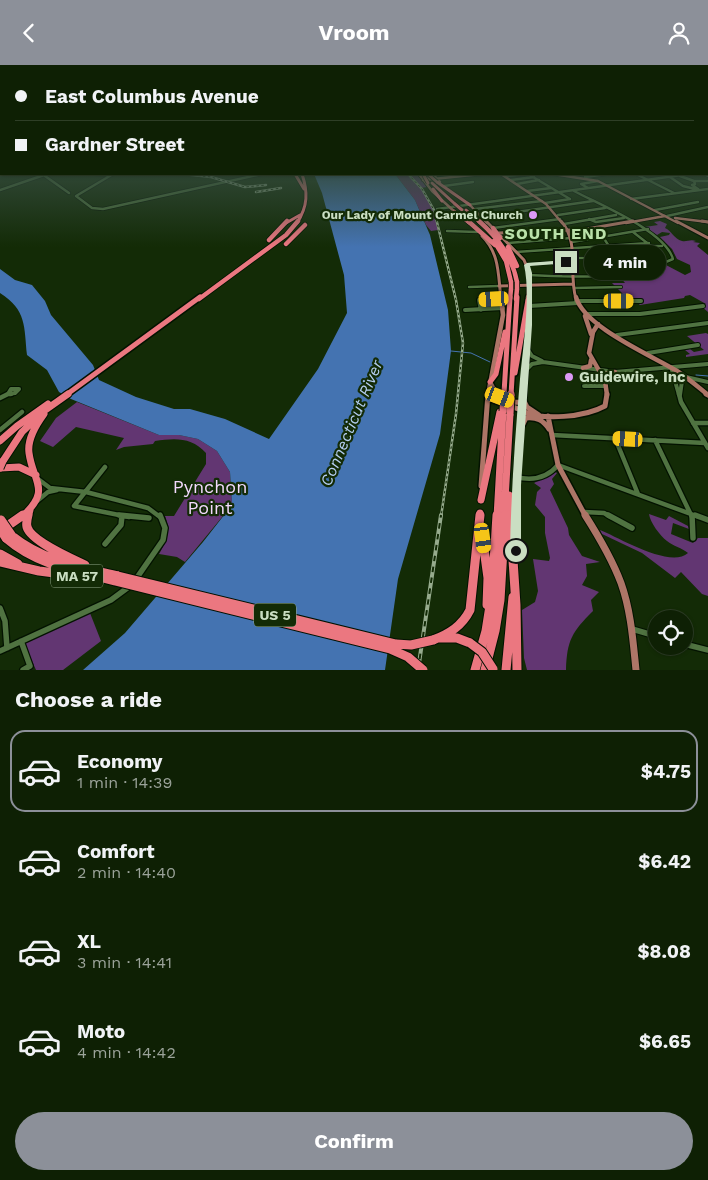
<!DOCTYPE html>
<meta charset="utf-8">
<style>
body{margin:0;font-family:"Work Sans",sans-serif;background:#17280e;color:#f1f3f6;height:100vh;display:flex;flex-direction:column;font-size:19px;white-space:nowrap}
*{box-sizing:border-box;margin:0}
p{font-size:16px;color:#9ba39a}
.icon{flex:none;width:28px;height:28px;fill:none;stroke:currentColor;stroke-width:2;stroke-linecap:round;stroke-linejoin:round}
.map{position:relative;height:605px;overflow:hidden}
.details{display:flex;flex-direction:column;background:#0e2004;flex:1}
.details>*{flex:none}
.guide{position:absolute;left:0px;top:0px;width:709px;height:110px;box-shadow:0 1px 4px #0004,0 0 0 1px #2e3e26;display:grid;align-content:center;height:110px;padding:0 15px;background:#0e2004}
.fabs{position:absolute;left:648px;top:545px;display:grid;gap:10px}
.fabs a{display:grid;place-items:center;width:45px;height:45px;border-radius:50%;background:#0e2004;box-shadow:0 1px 4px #0004,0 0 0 1px #2e3e26;font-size:25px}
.end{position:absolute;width:22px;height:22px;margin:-11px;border:6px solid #cadec2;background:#111;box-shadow:0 0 0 2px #111}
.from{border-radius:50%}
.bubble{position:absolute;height:35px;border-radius:18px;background:#0e2004;box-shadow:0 1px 4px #0004,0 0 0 1px #2e3e26;font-size:16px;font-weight:700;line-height:35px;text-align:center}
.car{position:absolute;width:15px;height:30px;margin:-15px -8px;border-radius:6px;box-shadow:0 0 4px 1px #0007;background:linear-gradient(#f5c518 24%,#345 0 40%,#f5c518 0 76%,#345 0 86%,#f5c518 0)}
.guide b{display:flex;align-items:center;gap:18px;height:48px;font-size:19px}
.guide b+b{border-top:1px solid #2e3e26}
.guide i{width:12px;height:12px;background:#f1f3f6}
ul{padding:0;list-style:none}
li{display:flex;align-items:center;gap:15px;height:82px;margin:0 10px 8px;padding:0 5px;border:2px solid transparent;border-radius:15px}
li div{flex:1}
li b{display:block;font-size:19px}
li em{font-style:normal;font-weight:700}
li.active{border-color:#8c9099}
li>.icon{width:45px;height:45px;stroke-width:1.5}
h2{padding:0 15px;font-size:22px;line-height:60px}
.primary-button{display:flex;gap:10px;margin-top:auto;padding:10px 15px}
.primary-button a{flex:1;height:58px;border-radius:30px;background:#8c9099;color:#fff;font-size:20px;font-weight:700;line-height:58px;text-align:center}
header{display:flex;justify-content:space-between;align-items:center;height:65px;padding:0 15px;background:#8c9099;color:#fff;font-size:22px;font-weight:700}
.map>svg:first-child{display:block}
.green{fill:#623672}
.water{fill:#4473b1}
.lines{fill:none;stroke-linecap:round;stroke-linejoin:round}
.stream{stroke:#4473b1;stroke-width:1}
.minor-far3-casing{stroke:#031200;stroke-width:4}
.minor-far2-casing{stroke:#031200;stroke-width:6}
.minor-far1-casing{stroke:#031200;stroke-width:7}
.minor-casing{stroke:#031200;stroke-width:8}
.major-far4-casing{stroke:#031200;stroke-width:4}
.major-far3-casing{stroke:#031200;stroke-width:5}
.major-far2-casing{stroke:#031200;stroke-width:7}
.major-far1-casing{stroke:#031200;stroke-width:8}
.major-casing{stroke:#031200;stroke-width:9}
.highway-far4-casing{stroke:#031200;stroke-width:4.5}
.highway-far3-casing{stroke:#031200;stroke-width:6}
.highway-far2-casing{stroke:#031200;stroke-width:8}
.highway-far1-casing{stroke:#031200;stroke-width:9}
.highway-casing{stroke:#031200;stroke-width:11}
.minor-far3{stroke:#507341;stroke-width:2.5}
.minor-far2{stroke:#507341;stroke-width:4}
.minor-far1{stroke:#507341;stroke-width:4.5}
.minor{stroke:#507341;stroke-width:5.5}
.major-far4{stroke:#ad7567;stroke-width:2.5}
.major-far3{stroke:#ad7567;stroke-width:3}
.major-far2{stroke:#ad7567;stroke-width:4.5}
.major-far1{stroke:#ad7567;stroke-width:5}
.major{stroke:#ad7567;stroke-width:7}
.highway-far4{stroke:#eb7780;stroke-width:3}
.highway-far3{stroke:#eb7780;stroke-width:4.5}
.highway-far2{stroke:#eb7780;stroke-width:5}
.highway-far1{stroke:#eb7780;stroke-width:7}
.highway{stroke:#eb7780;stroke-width:9}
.rail-far1-casing{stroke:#96ab8d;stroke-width:2.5}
.rail-casing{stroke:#96ab8d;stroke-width:4}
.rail-far1{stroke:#132b06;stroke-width:1;stroke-dasharray:2.5;stroke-linecap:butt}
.rail{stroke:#132b06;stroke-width:2;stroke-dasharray:5.5;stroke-linecap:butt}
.highway-bridge-far3-casing{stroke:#031200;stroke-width:4.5;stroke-linecap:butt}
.highway-bridge-far2-casing{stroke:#031200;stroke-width:6;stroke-linecap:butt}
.highway-bridge-far1-casing{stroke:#031200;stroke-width:9;stroke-linecap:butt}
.highway-bridge-casing{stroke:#031200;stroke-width:11;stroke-linecap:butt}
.highway-bridge-far3{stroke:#eb7780;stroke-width:3}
.highway-bridge-far2{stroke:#eb7780;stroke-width:4.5}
.highway-bridge-far1{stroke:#eb7780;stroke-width:7}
.highway-bridge{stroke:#eb7780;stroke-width:9}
.route{fill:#cadec2}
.poi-dot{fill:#dc99f5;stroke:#132b06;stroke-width:2}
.labels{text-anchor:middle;stroke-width:4.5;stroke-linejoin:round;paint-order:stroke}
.far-poi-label{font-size:12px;font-weight:bold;fill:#cadec2;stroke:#132b06;text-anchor:end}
.shield{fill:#132b06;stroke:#93a88a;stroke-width:1}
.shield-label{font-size:14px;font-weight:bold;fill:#cadec2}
.poi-label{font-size:15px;font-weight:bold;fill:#cadec2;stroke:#132b06;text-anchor:start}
.far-district-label{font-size:16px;font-weight:bold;letter-spacing:1px;fill:#bae1a9;stroke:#132b06}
.water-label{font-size:16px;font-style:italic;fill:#b4cdf0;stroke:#132b06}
.near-park-label{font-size:18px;fill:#f4dafe;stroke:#132b06}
</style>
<header><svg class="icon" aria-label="back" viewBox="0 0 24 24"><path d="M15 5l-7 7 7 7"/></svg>Vroom<svg class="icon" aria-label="person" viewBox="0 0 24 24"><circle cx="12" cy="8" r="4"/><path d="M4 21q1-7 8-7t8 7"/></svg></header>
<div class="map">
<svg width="708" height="605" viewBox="0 0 708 605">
<rect width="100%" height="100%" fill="#132b06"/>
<!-- green -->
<path class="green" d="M 395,109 L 418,109 L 427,122 L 421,123 L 433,145 L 438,165 L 431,166 L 426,160 L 415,135 Z
M 660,156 L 667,159 L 665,163 C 672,166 674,174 682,176 C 687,177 690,174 696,176 L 693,177 L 700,178 L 697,181 L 708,190 L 708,247 L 701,241 L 706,239 L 690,230 L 685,231 L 684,233 L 640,240 L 630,230 L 624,230 L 612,218 L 625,218 L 620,212 L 666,200 L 685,210 L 691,207 L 690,200 L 677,194 L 672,184 L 660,172 L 669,170 L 670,168 L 662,167 L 657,170 L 645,162 L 658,160 L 654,157 Z
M 706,268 L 708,269 L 708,289 L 686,292 L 686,290 L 690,289 L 685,285 L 690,284 L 694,287 L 704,285 L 687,271 Z
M 77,337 L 159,370 L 179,370 L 198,374 L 217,386 L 230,407 L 232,440 L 185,497 L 177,492 L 159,489 C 167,475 171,466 165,451 L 174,451 L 206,399 L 206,388 C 192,372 175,373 155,376 L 153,379 L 124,382 L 116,385 L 124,373 L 76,362 L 53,382 L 40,376 L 56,353 Z
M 555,407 L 557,408 L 552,414 L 554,419 L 550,425 L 568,463 L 569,470 L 582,491 L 600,497 L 586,499 L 587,511 L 582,520 L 599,527 L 591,535 L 593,546 C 572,567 567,575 566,605 L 527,605 L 524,593 L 522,545 L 535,537 L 538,526 L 533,494 L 549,496 L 550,493 L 545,468 L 545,452 L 535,440 L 537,427 L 541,423 L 534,418 Z
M 649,449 L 666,455 L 669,451 L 688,461 L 689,464 L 673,458 L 671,469 L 693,478 L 698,473 L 708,473 L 708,531 L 702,529 L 681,507 L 675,513 L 642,488 L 602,469 L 600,465 C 618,472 670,504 688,488 C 682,483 673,481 667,476 C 660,471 650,457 649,449 Z
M 90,548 L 101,576 L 63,605 L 36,605 L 24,578 Z"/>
<!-- water -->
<path class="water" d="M 314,109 L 395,109 L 415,135 L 430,170 L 448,245 L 451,286 L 440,369 L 398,514 L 385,605 L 83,605 L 125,568 L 203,477 L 232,440 L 230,407 L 217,386 L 198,374 L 179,370 L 159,370 L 71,334 L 59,327 L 47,305 L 27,290 C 24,262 27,245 0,228 L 0,204 L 15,215 L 32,220 L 45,236 L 51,250 L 93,300 L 99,315 L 136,332 L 174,344 L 190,344 L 225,354 L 269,374 L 318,304 L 347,248 L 344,210 L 322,128 Z"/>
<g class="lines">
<!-- stream -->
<path class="stream" d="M 451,286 L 471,288 L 490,297
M 696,310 L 708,311"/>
<!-- minor-far3 casing -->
<g class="minor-far3-casing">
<path id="minor-far3" d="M 93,109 L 108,110
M 113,109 L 76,131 L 92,143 L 103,144 L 262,109
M 528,109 L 570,134
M 636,109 L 674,128
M 704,109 L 708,111
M 45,111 L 69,128
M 505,111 L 527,109
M 680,111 L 694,116
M 585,112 L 607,109
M 670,112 L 683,121 L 695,124
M 511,115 L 534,112
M 517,119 L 539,115
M 444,121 L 473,117
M 588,123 L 581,119 L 598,116
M 698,124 L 692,120 L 695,119 L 694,116 L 708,116
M 0,125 L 47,109
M 527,126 L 551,123
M 631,134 L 708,124
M 496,136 L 689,109
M 545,138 L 570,134
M 437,144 L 496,136
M 475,144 L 542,136
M 655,145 L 698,137
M 558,150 L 605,143
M 667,151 L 708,142
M 482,152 L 593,136
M 589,154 L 596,157 L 624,153
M 564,159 L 616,150
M 493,163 L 560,154
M 447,166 L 477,167
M 633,167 L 660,188
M 603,172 L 627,209
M 572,177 L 648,164
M 507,178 L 571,173
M 630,180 L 640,191
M 653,181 L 662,181
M 592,183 L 605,198
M 516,187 L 649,178
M 573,193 L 599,193
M 553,198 L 561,210
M 527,199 L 573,197
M 594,199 L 611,199 L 660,188
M 529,210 C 578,212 627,216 673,194 C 665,166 600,140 574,126
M 469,222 L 499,221
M 574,223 L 621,222
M 495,234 L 501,233"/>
</g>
<!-- minor-far2 casing -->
<g class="minor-far2-casing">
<path id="minor-far2" d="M 576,236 L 641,236
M 529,241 L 578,238
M 465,245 L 503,243
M 481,245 L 479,235 L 501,233
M 587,249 L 640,249 L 703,241
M 617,270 L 708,258
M 528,285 L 532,291 L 542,296
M 648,288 L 698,280
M 671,302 L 679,330
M 527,304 L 532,299 L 543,297 L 615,307 L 708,299
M 584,321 L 606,321
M 11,324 L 19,324 L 15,328 L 8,329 Z
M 680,330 L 682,316 L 686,312 L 708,317"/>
</g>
<!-- minor-far1 casing -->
<g class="minor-far1-casing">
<path id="minor-far1" d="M 8,329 L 11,329
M 679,329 L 681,337 L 708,383
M 0,333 L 8,329
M 693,358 L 708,358
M 0,365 L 22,347
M 552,370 L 705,378
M 615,373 L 638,429
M 655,375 L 692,452
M 105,402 L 74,441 L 129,452
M 516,412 C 532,416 547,413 558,400 L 699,452
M 38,414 L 50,423 L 86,427 L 148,443 L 160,452
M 37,436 L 48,427 L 57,425
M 584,447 L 604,448 L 611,452"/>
</g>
<!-- minor casing -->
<g class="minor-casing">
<path id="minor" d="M 119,450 L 149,453
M 608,450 L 632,463
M 692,450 L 693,473
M 695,450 L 708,455
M 105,479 L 121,460 L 122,451
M 136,514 L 163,475 L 165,463 L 160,450
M 0,543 L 5,556 L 7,583
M 632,564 L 656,571
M 21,576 L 30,601 L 23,605
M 684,579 L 708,585
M 0,586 L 111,535 L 130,521"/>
</g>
<!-- major-far4 casing -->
<g class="major-far4-casing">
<path id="major-far4" d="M 419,109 L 432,126 L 456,148
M 436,109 L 435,112 L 440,117
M 501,109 L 546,139 L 562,158
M 553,109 L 598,116 L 678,158
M 423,115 L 482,109
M 468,138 L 487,158
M 675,153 L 708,157
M 626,158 L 665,151"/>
</g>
<!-- major-far3 casing -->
<g class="major-far3-casing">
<path id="major-far3" d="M 486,156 L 524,195 L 529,207 L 528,234
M 561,156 C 580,177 568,208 576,234
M 676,156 L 708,173
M 702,156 L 708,157
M 569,167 L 633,156
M 498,168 L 569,165
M 482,171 C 500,189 498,210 501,234
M 499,221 L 573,219"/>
</g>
<!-- major-far2 casing -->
<g class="major-far2-casing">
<path id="major-far2" d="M 576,232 C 584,262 651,290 677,306 C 688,313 698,322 708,330
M 585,251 L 591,269
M 598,259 L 593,267 L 589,288 L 605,316 L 607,330
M 583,303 L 590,301 L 591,295
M 605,315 L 606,309 L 615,307
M 491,319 L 497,330
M 488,330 L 503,250 L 501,232
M 524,330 L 527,291 L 528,232"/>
</g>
<!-- major-far1 casing -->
<g class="major-far1-casing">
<path id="major-far1" d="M 496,329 C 503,336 511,338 521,337 L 523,334 L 527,342 L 539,350
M 706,329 L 708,330
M 488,333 L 524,346
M 522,346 C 543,356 585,352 605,341 L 607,329
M 548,351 L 558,400 L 586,452
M 523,359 L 526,353 C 537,352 543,355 549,364
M 481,421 L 488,329
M 516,452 L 517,403 L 524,329"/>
</g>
<!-- major casing -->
<g class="major-casing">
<path id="major" d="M 585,450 C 599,472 612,494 621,518 C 631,546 633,576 636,605
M 516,474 L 516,450"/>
</g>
<!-- highway-far4 casing -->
<g class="highway-far4-casing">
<path id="highway-far4" d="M 295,109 L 304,124
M 421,111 L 429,113 L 433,109
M 437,117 L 470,140
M 432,118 L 455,139
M 433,124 L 442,136
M 466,145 L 480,158
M 454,146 L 469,158
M 286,158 L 300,150
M 297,158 C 308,141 308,127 302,109"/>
</g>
<!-- highway-far3 casing -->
<g class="highway-far3-casing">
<path id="highway-far3" d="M 468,156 L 495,180
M 479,156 C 498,173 512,191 517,217
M 493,163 L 500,173
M 269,175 L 287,156
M 494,176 L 506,196 L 511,217
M 286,179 L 305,160
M 508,182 L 517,201
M 199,234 L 286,170 L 298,156
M 510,234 L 511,224
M 516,234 L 517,224"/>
</g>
<!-- highway-far2 casing -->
<g class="highway-far2-casing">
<path id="highway-far2" d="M 515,308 L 528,235
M 490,317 L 496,309 L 505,267
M 504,328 L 510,232
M 66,330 L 200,232
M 511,330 L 517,232"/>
</g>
<!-- highway-far1 casing -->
<g class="highway-far1-casing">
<path id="highway-far1" d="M 511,331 L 511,329
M 0,376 L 17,361 L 48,339
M 3,396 L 22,367 L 44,346 L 68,329
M 0,403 L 19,402 L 36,410
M 509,430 L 510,452
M 481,435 L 500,347
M 22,452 C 52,424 33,418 29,388 C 27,374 36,360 44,349
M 28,452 L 30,445
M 480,452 L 480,448
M 497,452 L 503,346
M 504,452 L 510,349"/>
</g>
<!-- highway casing -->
<g class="highway-casing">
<path id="highway" d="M 28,450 C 27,454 26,458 27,462 C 31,476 72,494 85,500
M 510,450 L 516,540 L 517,605
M 481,462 L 488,513 L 487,540
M 3,464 L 23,450
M 12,471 C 43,496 80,502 118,511
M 6,473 C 37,500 76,506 115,516
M 0,489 L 18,499
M 0,497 L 39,506 L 93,513
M 440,573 L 457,573 L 470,578
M 433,575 C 449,569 462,561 470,545 L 480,450
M 475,605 L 486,566 L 492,528 L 497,450
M 485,605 L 495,566 L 500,535 L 505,450
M 506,605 L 513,532"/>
</g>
<!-- minor-far3 -->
<use href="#minor-far3" class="minor-far3"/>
<!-- minor-far2 -->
<use href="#minor-far2" class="minor-far2"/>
<!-- minor-far1 -->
<use href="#minor-far1" class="minor-far1"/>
<!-- minor -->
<use href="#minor" class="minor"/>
<!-- major-far4 -->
<use href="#major-far4" class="major-far4"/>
<!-- major-far3 -->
<use href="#major-far3" class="major-far3"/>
<!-- major-far2 -->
<use href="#major-far2" class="major-far2"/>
<!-- major-far1 -->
<use href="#major-far1" class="major-far1"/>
<!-- major -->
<use href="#major" class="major"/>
<!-- highway-far4 -->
<use href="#highway-far4" class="highway-far4"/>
<!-- highway-far3 -->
<use href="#highway-far3" class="highway-far3"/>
<!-- highway-far2 -->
<use href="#highway-far2" class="highway-far2"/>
<!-- highway-far1 -->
<use href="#highway-far1" class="highway-far1"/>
<!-- highway -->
<use href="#highway" class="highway"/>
<!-- rail-far1 casing -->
<g class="rail-far1-casing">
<path id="rail-far1" d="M 183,109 L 211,112 L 245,122 L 266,120
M 408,109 L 422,124 L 434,145 L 456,235 L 463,278 L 456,349 L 441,452
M 256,127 L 281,123"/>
</g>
<!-- rail casing -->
<g class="rail-casing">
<path id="rail" d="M 418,605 L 441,450"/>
</g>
<!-- rail-far1 -->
<use href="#rail-far1" class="rail-far1"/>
<!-- rail -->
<use href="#rail" class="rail"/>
<!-- highway-bridge-far3 casing -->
<g class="highway-bridge-far3-casing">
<path id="highway-bridge-far3" d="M 423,109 L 428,118
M 428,109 L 437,117
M 455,139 L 462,145"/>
</g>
<!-- highway-bridge-far2 casing -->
<g class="highway-bridge-far2-casing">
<path id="highway-bridge-far2" d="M 511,217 L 511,224
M 517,217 L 517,224"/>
</g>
<!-- highway-bridge-far1 casing -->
<g class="highway-bridge-far1-casing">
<path id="highway-bridge-far1" d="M 503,346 L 504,329
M 510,349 L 511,331
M 0,403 L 3,396"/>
</g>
<!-- highway-bridge casing -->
<g class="highway-bridge-casing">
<path id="highway-bridge" d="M 1,455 L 12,471
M 0,464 L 6,473
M 118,511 L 396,579 L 411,580 L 433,575
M 115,516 L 390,584 L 408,592 L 423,605
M 470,578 L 482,587 L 493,604"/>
</g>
<!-- highway-bridge-far3 -->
<use href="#highway-bridge-far3" class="highway-bridge-far3"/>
<!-- highway-bridge-far2 -->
<use href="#highway-bridge-far2" class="highway-bridge-far2"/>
<!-- highway-bridge-far1 -->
<use href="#highway-bridge-far1" class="highway-bridge-far1"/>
<!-- highway-bridge -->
<use href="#highway-bridge" class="highway-bridge"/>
</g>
<!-- sky -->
<linearGradient id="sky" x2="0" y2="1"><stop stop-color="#0a1803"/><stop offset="0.53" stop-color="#334a3b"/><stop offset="1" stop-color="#334a3b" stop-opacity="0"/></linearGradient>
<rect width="708" height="182" fill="url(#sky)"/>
<!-- route -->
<path class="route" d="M 566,195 L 569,198 L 530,201 L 532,208 L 532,260 L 521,420 L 521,486 L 520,490 L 512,490 L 510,486 C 511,429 515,372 520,314 C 523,282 531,230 524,200 L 527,198 Z"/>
<!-- markers -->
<g class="poi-dot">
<circle cx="533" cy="150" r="5"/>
<circle cx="569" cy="312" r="5"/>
</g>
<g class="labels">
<!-- far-poi labels -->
<g class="far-poi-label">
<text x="523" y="154">Our Lady of Mount Carmel Church</text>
</g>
<!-- shield labels -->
<g class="shield">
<rect x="51" y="499.5" width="52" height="23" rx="4"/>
<rect x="254" y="538.5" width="42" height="23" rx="4"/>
</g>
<g class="shield-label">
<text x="77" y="516">MA 57</text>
<text x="275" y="555">US 5</text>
</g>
<!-- poi labels -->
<g class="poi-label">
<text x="579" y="317">Guidewire, Inc</text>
</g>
<!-- far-district labels -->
<g class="far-district-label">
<text x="556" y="174">SOUTH END</text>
</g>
<!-- water labels -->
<g class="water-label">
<text transform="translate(351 358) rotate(-67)" y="6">Connecticut River</text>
</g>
<!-- near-park labels -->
<g class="near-park-label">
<text x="210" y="428">Pynchon<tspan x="210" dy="21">Point</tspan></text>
</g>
</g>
</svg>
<div class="fabs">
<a><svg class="icon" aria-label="locate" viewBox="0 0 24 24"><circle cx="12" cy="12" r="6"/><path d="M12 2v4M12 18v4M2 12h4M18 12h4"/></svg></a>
</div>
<i class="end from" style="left:516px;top:486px"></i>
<i class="end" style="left:566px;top:197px"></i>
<div class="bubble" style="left:584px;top:180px;width:82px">4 min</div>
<i class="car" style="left:494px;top:234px;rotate:267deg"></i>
<i class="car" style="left:619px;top:236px;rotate:90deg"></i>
<i class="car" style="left:500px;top:332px;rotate:111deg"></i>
<i class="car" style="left:628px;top:374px;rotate:273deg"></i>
<i class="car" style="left:483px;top:473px;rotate:172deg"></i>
<div class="guide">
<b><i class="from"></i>East Columbus Avenue</b>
<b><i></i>Gardner Street</b>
</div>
</div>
<section class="details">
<h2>Choose a ride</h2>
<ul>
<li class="active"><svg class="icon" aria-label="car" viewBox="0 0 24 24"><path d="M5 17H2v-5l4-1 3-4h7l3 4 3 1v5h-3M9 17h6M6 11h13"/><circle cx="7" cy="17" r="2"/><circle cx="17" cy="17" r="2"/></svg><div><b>Economy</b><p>1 min · 14:39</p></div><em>$4.75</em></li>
<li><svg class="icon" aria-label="car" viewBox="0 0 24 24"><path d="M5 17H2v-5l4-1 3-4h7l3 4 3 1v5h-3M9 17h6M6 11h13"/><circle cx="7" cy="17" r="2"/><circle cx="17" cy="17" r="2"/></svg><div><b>Comfort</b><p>2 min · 14:40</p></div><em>$6.42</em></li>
<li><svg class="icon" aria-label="car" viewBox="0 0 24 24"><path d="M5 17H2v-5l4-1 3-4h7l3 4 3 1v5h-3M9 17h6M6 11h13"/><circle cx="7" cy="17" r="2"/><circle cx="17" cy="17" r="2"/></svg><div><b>XL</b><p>3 min · 14:41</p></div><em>$8.08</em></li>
<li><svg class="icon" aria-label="car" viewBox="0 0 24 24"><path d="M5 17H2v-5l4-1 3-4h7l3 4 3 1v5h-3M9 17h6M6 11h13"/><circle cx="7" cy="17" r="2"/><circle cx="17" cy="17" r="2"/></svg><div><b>Moto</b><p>4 min · 14:42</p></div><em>$6.65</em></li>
</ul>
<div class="primary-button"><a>Confirm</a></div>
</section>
